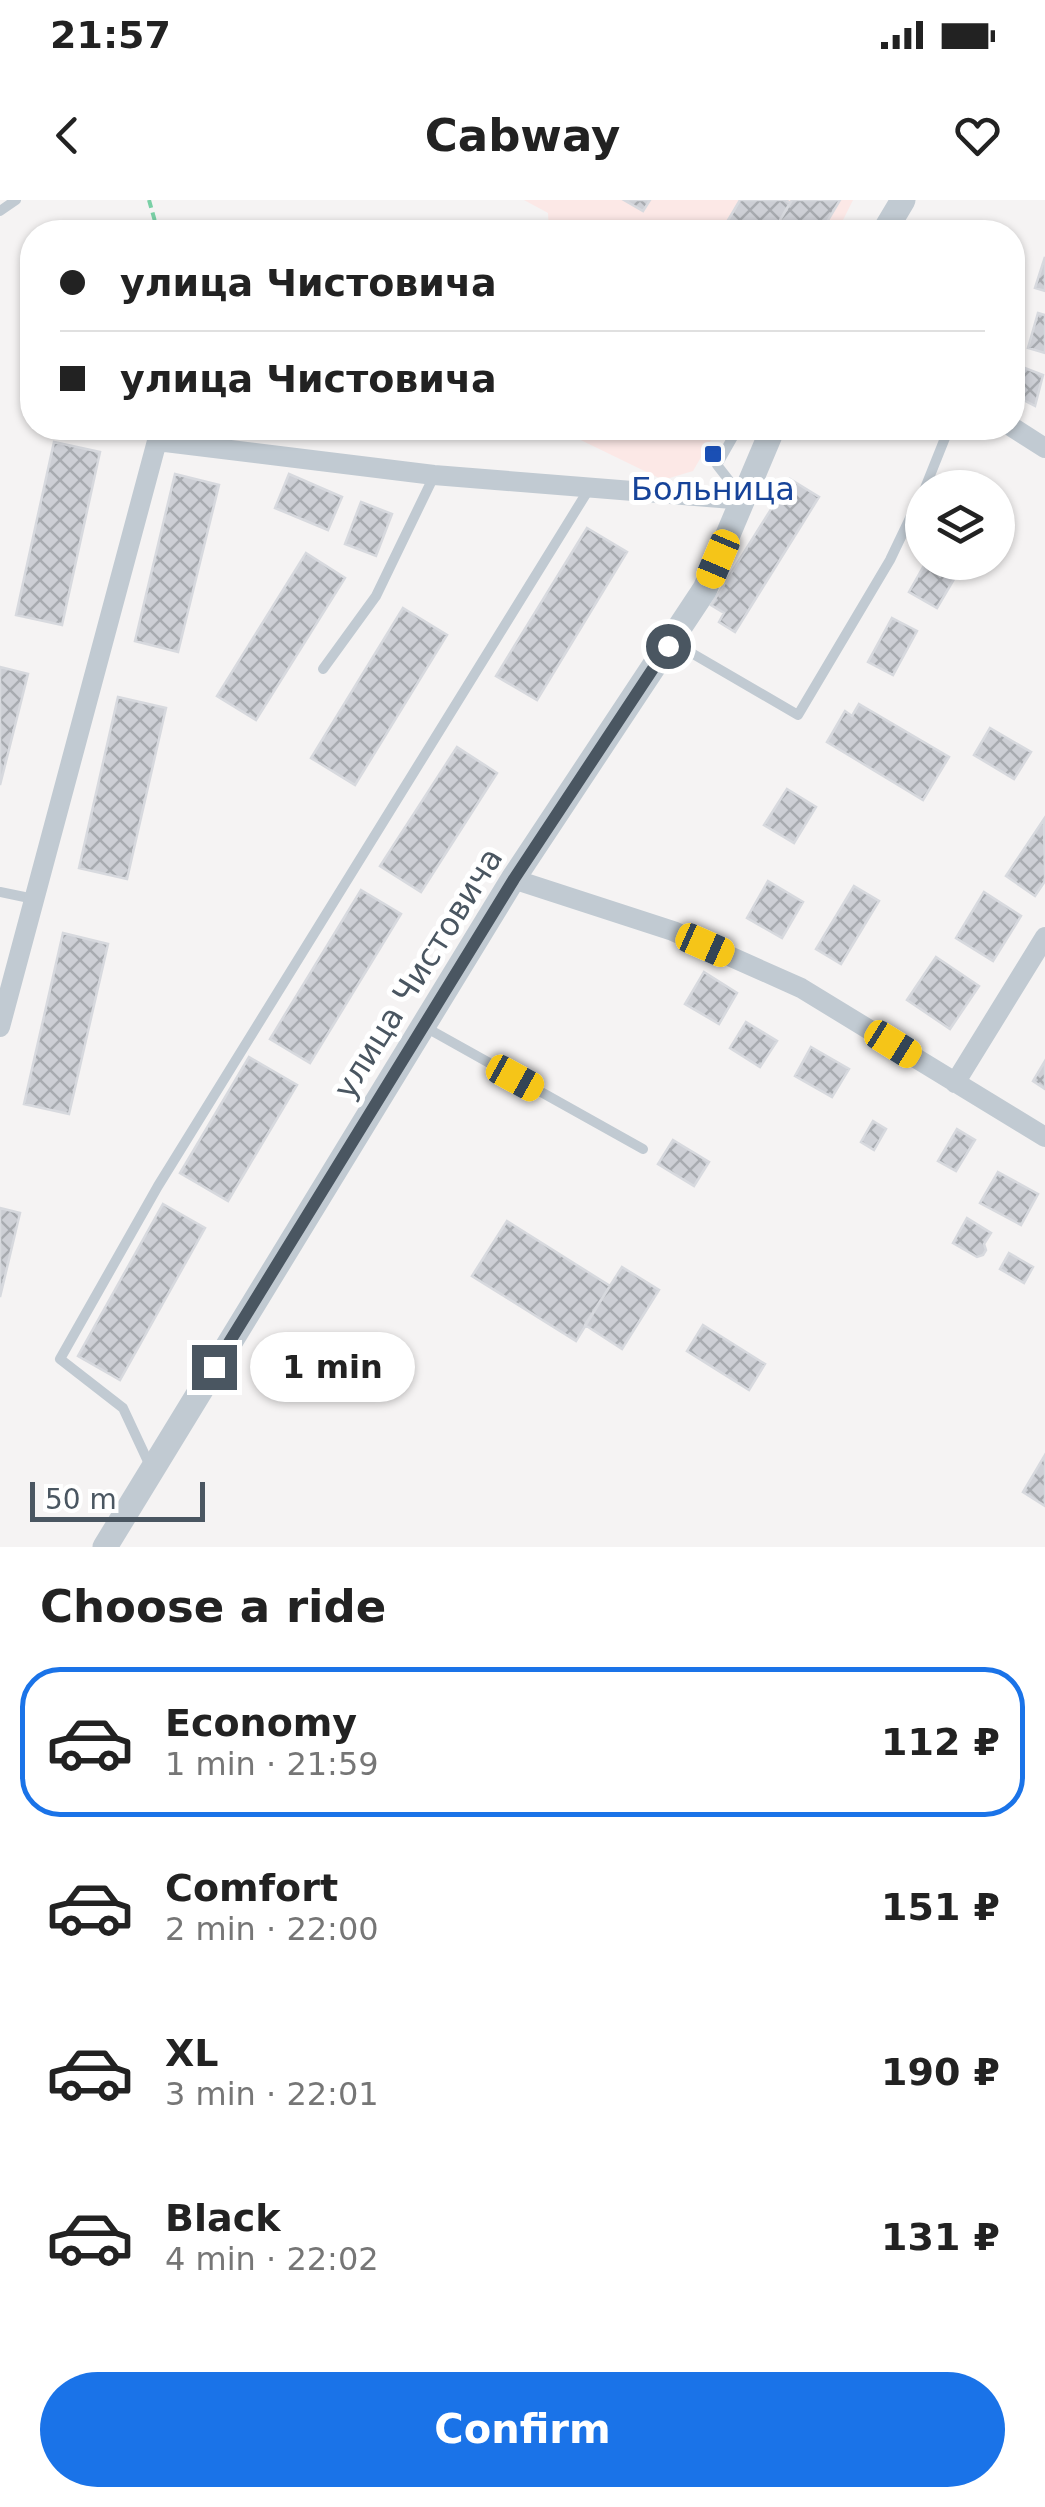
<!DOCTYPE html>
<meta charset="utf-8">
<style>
body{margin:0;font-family:"DejaVu Sans",sans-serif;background:#f6f6f6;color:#222;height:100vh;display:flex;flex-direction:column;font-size:38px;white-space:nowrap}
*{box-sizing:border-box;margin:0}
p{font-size:32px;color:#767676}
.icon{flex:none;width:55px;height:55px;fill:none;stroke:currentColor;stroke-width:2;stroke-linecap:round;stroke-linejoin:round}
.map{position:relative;height:1347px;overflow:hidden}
.side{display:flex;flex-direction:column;background:#fff;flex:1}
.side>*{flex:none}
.banner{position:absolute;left:20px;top:20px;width:1005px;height:220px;border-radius:40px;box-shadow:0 2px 8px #0004;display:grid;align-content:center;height:220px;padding:0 40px;background:#fff}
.buttons{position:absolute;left:905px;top:270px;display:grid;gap:20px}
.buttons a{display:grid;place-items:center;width:110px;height:110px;border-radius:50%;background:#fff;box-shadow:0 2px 8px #0004;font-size:50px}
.scale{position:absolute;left:30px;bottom:25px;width:175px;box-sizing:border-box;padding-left:10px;border:5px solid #4a5661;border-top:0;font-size:28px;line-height:35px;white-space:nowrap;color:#4a5661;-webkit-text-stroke:8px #fff;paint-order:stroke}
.end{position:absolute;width:45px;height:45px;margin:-22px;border:12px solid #4a5661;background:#fff;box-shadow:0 0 0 5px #fff}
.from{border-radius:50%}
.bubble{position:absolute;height:70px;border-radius:35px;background:#fff;box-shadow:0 2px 8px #0004;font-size:32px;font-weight:800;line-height:70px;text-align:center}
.car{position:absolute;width:30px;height:60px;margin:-30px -15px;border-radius:12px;box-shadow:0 0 8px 2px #0007;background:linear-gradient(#f5c518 24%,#345 0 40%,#f5c518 0 76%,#345 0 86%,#f5c518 0)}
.banner b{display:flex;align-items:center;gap:35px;height:95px;font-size:38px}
.banner b+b{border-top:2px solid #e0e0e0}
.banner i{width:25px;height:25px;background:#222}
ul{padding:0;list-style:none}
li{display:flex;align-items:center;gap:30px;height:150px;margin:0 20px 15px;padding:0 20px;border:5px solid transparent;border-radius:40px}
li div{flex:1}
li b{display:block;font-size:38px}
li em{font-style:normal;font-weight:800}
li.selected{border-color:#1a73e8}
li>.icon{width:90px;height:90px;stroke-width:1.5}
h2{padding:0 40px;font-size:45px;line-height:120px}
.action{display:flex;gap:20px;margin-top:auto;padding:20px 40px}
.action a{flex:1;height:115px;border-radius:60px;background:#1a73e8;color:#fff;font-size:40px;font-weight:800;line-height:115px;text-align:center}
.status{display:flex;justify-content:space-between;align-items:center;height:70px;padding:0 50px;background:#fff;direction:ltr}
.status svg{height:28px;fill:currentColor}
header{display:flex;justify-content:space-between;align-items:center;height:130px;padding:0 40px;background:#fff;font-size:45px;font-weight:800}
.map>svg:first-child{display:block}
.medical{fill:#fce8e6}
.building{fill:url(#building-cross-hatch);stroke:#d7d9de;stroke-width:2.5}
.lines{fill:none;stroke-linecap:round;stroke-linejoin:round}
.path{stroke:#7ad0a6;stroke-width:4;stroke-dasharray:8 5;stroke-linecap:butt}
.service{stroke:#c1cad2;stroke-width:10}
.minor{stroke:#c1cad2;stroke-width:20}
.tertiary{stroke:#c1cad2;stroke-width:25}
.route{stroke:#4a5661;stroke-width:12}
.transit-dot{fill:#1a4fb4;stroke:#fff;stroke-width:4}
.labels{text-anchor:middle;stroke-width:10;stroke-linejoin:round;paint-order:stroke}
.transit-label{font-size:32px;fill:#164399;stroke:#fff}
.street-label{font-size:32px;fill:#4a5661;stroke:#fff}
</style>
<div class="status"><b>21:57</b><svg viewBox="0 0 49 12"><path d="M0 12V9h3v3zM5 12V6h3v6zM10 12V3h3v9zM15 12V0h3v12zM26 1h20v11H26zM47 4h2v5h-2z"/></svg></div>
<header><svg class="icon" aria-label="back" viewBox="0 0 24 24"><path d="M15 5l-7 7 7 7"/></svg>Cabway<svg class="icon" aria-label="heart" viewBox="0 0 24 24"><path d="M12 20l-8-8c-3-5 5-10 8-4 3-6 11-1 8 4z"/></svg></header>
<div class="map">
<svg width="1045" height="1347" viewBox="0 0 1045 1347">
<defs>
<pattern id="building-cross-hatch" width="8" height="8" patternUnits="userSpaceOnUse" patternTransform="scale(2.5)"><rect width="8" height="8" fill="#cdcfd5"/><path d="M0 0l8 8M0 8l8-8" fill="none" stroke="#a8abb0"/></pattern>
</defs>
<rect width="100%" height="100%" fill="#f5f3f3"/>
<!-- medical -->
<path class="medical" d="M 524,0 L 853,0 L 837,32 L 549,32 L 548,13 Z
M 556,228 L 718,228 L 693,271 L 663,280 Z"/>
<!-- building -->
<path class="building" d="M 624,0 L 650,0 L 643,11 Z
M 740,0 L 786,0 L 790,3 L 773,32 L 721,32 Z
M 792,0 L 840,0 L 821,32 L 773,32 Z
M 1045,57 L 1045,91 L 1035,88 Z
M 1038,113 L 1045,115 L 1045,153 L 1028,148 Z
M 1012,163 L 1043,175 L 1035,206 L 1012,194 Z
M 54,242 L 100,252 L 62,425 L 16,415 Z
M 175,274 L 219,285 L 178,452 L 135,441 Z
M 289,274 L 342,297 L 328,330 L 275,308 Z
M 790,279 L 819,297 L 735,432 L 719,422 L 724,413 L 711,405 Z
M 361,302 L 392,314 L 376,356 L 345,344 Z
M 998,303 L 1008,310 L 998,326 Z
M 587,328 L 627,352 L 537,500 L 496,476 Z
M 306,353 L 345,378 L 256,520 L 217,496 Z
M 926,362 L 948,362 L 960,369 L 937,408 L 909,392 Z
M 403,408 L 447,435 L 355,585 L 311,558 Z
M 892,418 L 917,431 L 893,475 L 868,462 Z
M 0,467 L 28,474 L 0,585 Z
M 118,497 L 166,508 L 127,679 L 79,668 Z
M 859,504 L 949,557 L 923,600 L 827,542 L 845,511 L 852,516 Z
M 990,528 L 1031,552 L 1014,579 L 974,555 Z
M 457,547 L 497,573 L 421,692 L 380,666 Z
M 787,589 L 816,607 L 794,643 L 764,625 Z
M 1044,619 L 1045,681 L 1035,696 L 1006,676 Z
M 768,681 L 803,702 L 782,738 L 747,718 Z
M 854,686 L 879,701 L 841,764 L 816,749 Z
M 361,690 L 401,714 L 310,863 L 270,839 Z
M 984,692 L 1021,716 L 993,761 L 956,738 Z
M 63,733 L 108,744 L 69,914 L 24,904 Z
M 936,757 L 979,786 L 950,829 L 907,800 Z
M 704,772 L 737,793 L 719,824 L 685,804 Z
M 746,822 L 777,841 L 760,867 L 730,848 Z
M 811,847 L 849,869 L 832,897 L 795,876 Z
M 249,857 L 297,885 L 228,1001 L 180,973 Z
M 1045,861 L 1045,889 L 1033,881 Z
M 873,921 L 886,929 L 874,950 L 861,942 Z
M 957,929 L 975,940 L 956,971 L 938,961 Z
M 673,940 L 709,962 L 694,986 L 658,964 Z
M 998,972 L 1038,994 L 1021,1025 L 980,1003 Z
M 163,1004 L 205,1028 L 120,1180 L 78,1156 Z
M 0,1008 L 20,1013 L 0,1097 Z
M 967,1018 L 991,1033 L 984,1044 L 986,1050 L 983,1055 L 977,1057 L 953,1043 Z
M 507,1021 L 610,1086 L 576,1141 L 472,1076 Z
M 1009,1053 L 1033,1067 L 1024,1083 L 1000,1069 Z
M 622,1067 L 659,1090 L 622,1149 L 585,1125 Z
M 703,1125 L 765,1164 L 749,1190 L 687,1151 Z
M 1045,1255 L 1045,1306 L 1023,1292 Z"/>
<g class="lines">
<!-- path -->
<path class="path" d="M 149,0 L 158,32"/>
<!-- service -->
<path class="service" d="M 0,11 L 16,0
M 738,228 L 717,265 L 742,297
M 925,288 L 949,228
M 676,444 L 798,515 L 890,360 L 922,293
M 323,469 L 376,396 L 434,276
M 0,692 L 34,699
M 425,827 L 643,949
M 151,1268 L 123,1208 L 60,1159 L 158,986 L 589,289"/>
<!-- minor -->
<path class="minor" d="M 1012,227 L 1045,248
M 513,679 L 673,731 L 801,788 L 1045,937
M 0,827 L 157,241 L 434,275 L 745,300
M 955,883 L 1045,737"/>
<!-- tertiary -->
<path class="tertiary" d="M 884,32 L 903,0
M 105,1347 L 513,679 L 705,389 L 773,228"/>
</g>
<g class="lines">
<!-- route -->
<path class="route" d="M 214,1167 L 514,679 L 668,446"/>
</g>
<!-- markers -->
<rect class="transit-dot" x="703" y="244" width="20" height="20" rx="5"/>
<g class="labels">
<!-- transit labels -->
<g class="transit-label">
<text x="713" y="300">Больница</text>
</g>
<!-- street labels -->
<g class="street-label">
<text transform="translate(418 773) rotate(-58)" y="11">улица Чистовича</text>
</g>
</g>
</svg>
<div class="buttons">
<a><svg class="icon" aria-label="layers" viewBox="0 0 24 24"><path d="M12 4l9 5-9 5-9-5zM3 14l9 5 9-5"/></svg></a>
</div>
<div class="scale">50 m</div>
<i class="end from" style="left:668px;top:446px"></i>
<i class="end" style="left:214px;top:1167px"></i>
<div class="bubble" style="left:250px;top:1132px;width:165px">1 min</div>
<i class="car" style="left:718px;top:359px;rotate:203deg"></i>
<i class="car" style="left:705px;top:745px;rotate:114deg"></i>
<i class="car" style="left:893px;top:844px;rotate:122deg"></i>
<i class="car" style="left:515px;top:878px;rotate:119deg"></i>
<div class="banner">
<b><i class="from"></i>улица Чистовича</b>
<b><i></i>улица Чистовича</b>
</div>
</div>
<section class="side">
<h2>Choose a ride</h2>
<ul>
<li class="selected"><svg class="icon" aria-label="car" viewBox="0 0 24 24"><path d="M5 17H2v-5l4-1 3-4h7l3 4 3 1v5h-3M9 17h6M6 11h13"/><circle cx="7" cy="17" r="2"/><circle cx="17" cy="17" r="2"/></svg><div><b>Economy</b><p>1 min · 21:59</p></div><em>112 ₽</em></li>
<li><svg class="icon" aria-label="car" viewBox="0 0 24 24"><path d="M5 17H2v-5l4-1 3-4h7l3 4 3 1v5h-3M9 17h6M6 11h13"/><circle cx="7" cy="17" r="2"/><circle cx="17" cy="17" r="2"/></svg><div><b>Comfort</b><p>2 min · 22:00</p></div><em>151 ₽</em></li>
<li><svg class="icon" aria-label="car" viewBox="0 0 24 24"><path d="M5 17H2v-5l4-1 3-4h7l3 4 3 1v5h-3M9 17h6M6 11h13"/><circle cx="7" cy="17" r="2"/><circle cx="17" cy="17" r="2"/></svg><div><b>XL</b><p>3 min · 22:01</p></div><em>190 ₽</em></li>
<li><svg class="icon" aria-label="car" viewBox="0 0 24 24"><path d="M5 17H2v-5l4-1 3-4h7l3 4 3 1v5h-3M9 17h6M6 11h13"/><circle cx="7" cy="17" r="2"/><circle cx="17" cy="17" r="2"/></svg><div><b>Black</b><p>4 min · 22:02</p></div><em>131 ₽</em></li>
</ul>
<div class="action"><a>Confirm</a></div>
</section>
